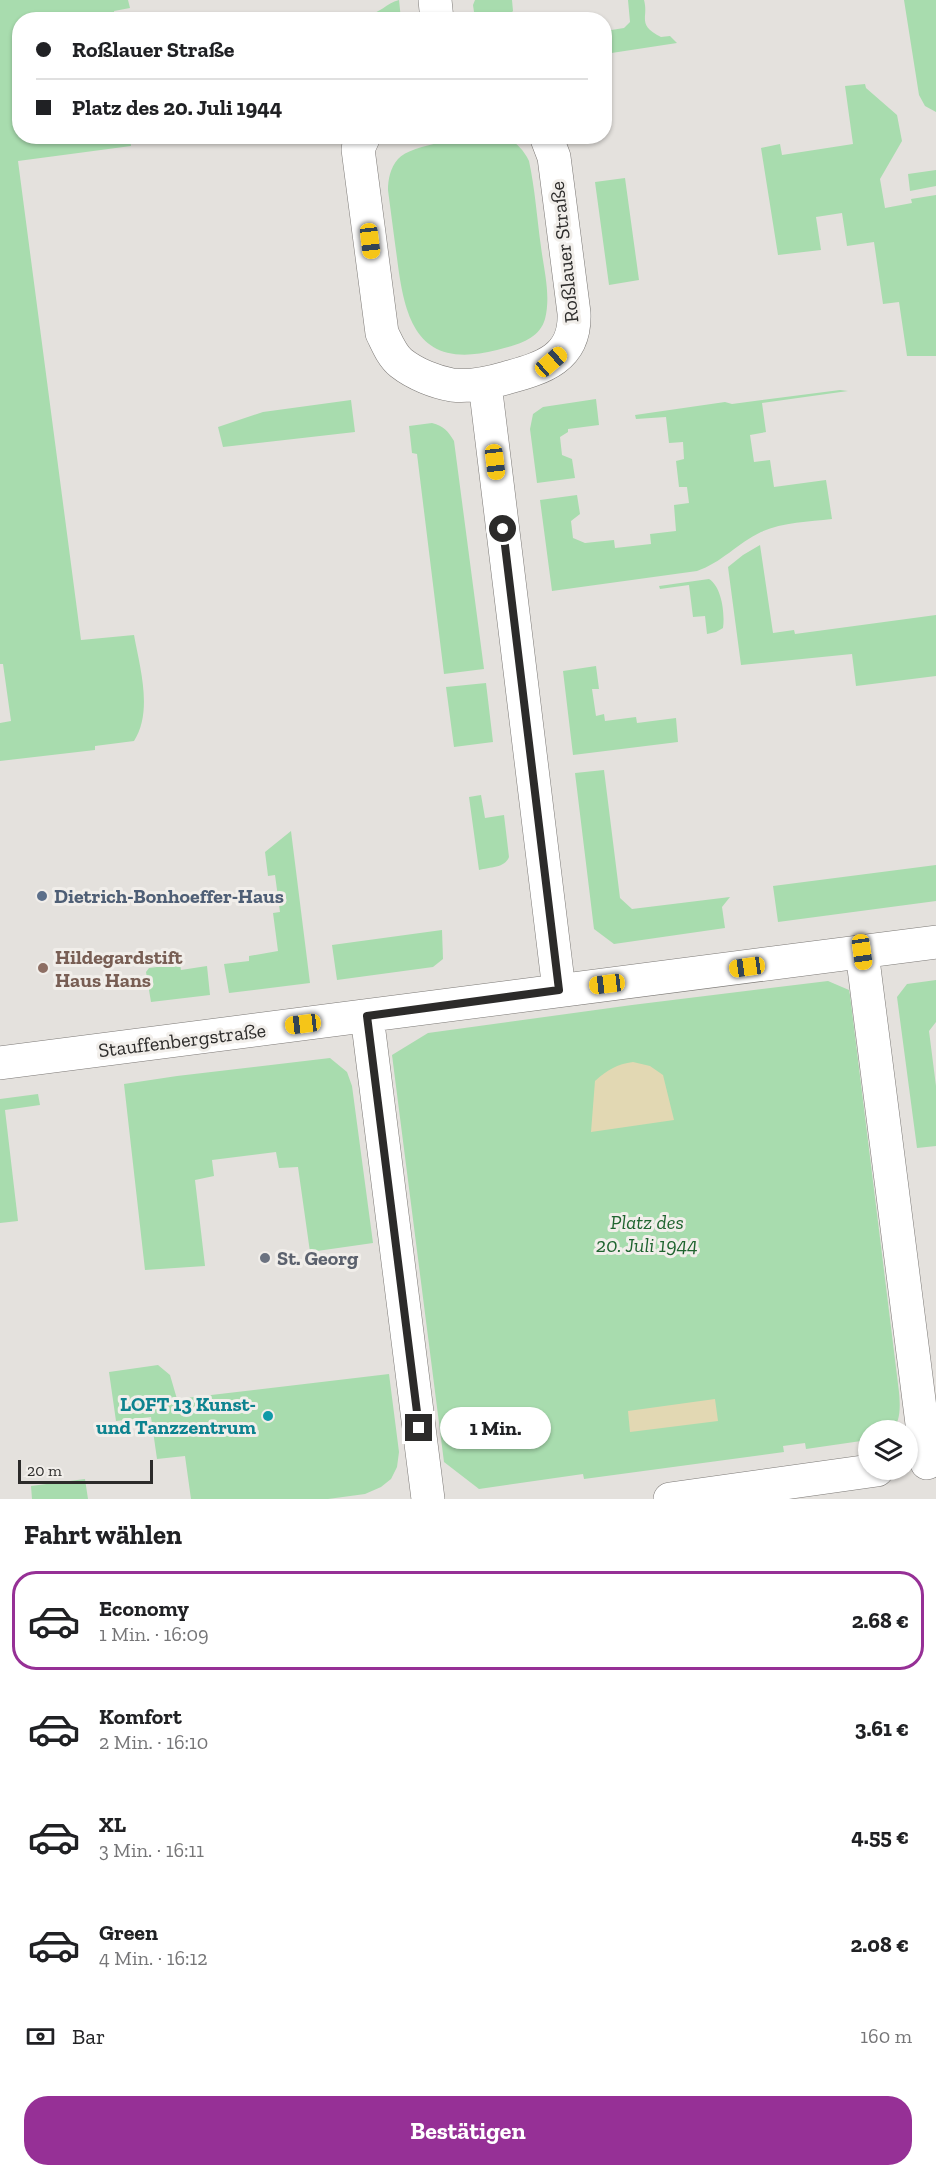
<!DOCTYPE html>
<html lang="de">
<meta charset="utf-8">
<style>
body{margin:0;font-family:"Zilla Slab",serif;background:#f6f6f6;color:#202124;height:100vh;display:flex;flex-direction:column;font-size:22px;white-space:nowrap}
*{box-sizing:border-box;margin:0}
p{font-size:20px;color:#757577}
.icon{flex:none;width:33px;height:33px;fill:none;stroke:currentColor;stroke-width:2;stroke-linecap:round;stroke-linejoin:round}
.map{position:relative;height:1499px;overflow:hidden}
.panel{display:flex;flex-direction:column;background:#fff;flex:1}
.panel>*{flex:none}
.banner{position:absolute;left:12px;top:12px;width:600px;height:132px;border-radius:24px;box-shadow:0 2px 4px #0004;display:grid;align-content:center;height:132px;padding:0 24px;background:#fff}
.controls{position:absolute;left:858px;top:1420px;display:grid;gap:12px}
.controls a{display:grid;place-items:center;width:60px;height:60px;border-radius:50%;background:#fff;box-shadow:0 2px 4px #0004;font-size:30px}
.scale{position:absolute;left:18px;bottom:15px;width:135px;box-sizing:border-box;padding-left:6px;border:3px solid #2c2b2a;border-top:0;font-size:16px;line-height:21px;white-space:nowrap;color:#2c2b2a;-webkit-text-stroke:4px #f1eeea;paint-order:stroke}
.end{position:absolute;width:27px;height:27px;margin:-14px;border:8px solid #2c2b2a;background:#fff;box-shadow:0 0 0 3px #fff}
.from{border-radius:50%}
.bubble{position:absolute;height:42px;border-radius:21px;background:#fff;box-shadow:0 2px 4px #0004;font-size:20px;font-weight:800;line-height:42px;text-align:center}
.car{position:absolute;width:18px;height:36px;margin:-18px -9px;border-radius:8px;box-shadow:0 0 4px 2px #0007;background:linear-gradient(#f5c518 24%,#345 0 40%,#f5c518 0 76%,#345 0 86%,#f5c518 0)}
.banner b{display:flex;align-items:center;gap:21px;height:57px;font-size:22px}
.banner b+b{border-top:2px solid #e0e0e0}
.banner i{width:15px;height:15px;background:#202124}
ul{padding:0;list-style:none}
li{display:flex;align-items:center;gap:18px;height:99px;margin:0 12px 9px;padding:0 12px;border:3px solid transparent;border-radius:24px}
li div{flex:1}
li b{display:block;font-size:22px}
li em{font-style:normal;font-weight:800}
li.on{border-color:#963096}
li>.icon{width:54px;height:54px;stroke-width:1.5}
h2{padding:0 24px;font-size:27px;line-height:72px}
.pay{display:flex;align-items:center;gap:15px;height:66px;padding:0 24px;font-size:22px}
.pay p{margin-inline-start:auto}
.primary-button{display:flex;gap:12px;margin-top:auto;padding:12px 24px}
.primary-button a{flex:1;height:69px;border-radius:24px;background:#963096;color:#fff;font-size:24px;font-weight:800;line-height:69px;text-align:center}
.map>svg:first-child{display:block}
.green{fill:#a8dcae}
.sand{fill:#e2d8b3}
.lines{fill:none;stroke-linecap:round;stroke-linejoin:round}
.minor-casing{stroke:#7c7976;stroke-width:34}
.minor{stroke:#fff;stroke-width:33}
.route{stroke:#2c2b2a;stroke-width:8}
.service-dot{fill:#5c6f8a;stroke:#f1eeea;stroke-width:2}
.education-dot{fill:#8d6e63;stroke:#f1eeea;stroke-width:2}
.worship-dot{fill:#6b7280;stroke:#f1eeea;stroke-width:2}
.culture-dot{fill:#0f9aa8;stroke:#f1eeea;stroke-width:2}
.labels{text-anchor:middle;stroke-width:6;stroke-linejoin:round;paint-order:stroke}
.street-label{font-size:20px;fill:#2c2b2a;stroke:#f1eeea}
.service-label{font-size:20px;font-weight:bold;fill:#4e5e75;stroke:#f1eeea;text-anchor:start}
.education-label{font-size:20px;font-weight:bold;fill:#785e54;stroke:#f1eeea;text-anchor:start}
.park-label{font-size:20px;font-style:italic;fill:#1f642f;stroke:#f1eeea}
.worship-label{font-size:20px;font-weight:bold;fill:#5b616d;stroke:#f1eeea;text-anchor:start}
.culture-label{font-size:20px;font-weight:bold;fill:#0d838f;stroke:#f1eeea;text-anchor:end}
</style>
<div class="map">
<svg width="936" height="1499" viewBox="0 0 936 1499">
<rect width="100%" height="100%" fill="#e4e1dd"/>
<!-- green -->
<path class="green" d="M 0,0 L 128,0 L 130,8 L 114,11 L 115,19 L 20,20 L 20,136 L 130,137 L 131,146 L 18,161 L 81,640 L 134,635 C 140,668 153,711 134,741 L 95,746 L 95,750 L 0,761 L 0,723 L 11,721 L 3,664 L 0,664 Z
M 399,0 L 401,19 L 362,19 L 369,17 L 368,14 C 380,14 386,3 399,0 Z
M 475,0 L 512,0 L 513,11 L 506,19 L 475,19 L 473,5 Z
M 628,0 L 644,0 C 649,18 636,24 661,37 L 670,36 L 677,43 L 605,54 L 605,31 L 624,28 L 630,22 Z
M 904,0 L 936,0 L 936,112 L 925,106 L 919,95 Z
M 865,84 L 866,88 L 897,115 L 902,141 L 880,179 L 885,208 L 912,203 L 911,199 L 936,195 L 936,356 L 907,356 L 899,302 L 883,304 L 874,242 L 847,246 L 842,213 L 816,217 L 821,250 L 778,255 L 761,148 L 780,144 L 782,155 L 853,144 L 845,86 Z
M 504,137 C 516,142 523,149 529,161 C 535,189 537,218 541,247 C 544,270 551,296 545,319 C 539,340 516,345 497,350 C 419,370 405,323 397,258 C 394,236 391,213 388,190 C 388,180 390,168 398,159 C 413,142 480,136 504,137 Z
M 936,170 L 936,186 L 910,191 L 908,174 Z
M 625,178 L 639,280 L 609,285 L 595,182 Z
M 840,390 L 848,391 L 762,403 L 766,432 L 750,435 L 754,462 L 770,460 L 774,487 L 826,480 L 832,519 C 809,522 782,522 761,532 C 738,543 721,563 697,571 L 552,591 L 540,500 L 577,495 L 580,514 L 571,521 L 573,538 L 585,543 L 614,540 L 615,548 L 651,544 L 650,534 L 676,531 L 674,505 L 689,503 L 687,487 L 679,487 L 676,461 L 684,459 L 683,442 L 669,443 L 666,417 L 636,419 L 635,415 L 725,402 L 732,404 Z
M 596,399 L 599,425 L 568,429 L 568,432 L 560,437 L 562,455 L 572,459 L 575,478 L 537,483 L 530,429 L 533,414 L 543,407 Z
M 351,400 L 355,432 L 223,447 L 218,427 L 263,412 Z
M 432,423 C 444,426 448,431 454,441 L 484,669 L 444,674 L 417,454 L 412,453 L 409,426 Z
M 760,545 L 773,633 L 794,630 L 795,634 L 936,615 L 936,676 L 856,686 L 852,654 L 741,665 L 728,567 L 743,555 Z
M 709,579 C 722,587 725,614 723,628 L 716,632 L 707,634 L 705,616 L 693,617 L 689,585 L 660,589 L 659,586 Z
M 596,666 L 599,689 L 592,689 L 596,716 L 604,714 L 605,721 L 636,717 L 637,723 L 676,718 L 678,742 L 573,755 L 563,671 Z
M 486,683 L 493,742 L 454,747 L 446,687 Z
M 604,770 L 620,898 L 632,909 L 730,897 L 722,907 L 725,928 L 614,944 L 594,929 L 575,773 Z
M 481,795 L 485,818 L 504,815 L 509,857 C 505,868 490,867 479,870 L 469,797 Z
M 291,831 L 310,983 L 229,993 L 224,964 L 249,961 L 249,956 L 278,951 L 273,913 L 280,912 L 275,875 L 268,876 L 265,852 Z
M 936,865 L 936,901 L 778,922 L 773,886 Z
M 442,930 L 443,959 L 433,967 L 337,980 L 332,945 Z
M 180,964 L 181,970 L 207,966 L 210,995 L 151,1002 L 146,972 L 149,968 Z
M 936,980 L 936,1022 L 929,1031 L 936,1086 L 936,1146 L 917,1148 L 897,997 L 907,984 Z
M 828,981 L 849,990 L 850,995 L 899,1392 C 900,1403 902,1428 888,1431 C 882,1432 875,1431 868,1431 L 868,1440 L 806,1449 L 805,1443 L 783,1446 L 784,1452 L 584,1479 L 583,1474 L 479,1489 L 444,1462 L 392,1055 L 428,1033 L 632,1005 Z
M 330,1058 L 347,1072 L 352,1086 L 373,1243 L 310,1252 L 298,1167 L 279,1168 L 276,1152 L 212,1160 L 214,1176 L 195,1180 L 205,1266 L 145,1270 L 124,1084 L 177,1076 Z
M 38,1094 L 40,1105 L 5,1110 L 18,1221 L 0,1223 L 0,1099 Z
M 158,1365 L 170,1375 L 177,1399 L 389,1374 L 399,1452 L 397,1467 L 391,1479 L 381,1487 L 365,1494 L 328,1499 L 191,1499 L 185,1456 L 157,1459 L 151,1417 L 116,1421 L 109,1372 Z
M 85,1479 L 88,1499 L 32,1499 L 31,1486 Z"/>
<!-- sand -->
<path class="sand" d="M 633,1062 L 650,1066 L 663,1075 L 674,1120 L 591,1132 L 595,1081 C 607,1070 617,1064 633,1062 Z
M 715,1399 L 718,1421 L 630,1432 L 628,1411 Z"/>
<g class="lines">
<!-- minor casing -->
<g class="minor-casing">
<path id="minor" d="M 435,0 L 437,20
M 364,136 L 358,149 L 382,333 C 387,343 392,356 401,363 C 415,374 435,382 452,385 C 470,387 489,383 506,378 C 542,368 576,359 574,313 L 554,157 L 546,136
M 485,384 L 559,990
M 862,952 L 927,1463
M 367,1016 L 428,1499
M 0,1063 L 936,942
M 670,1499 L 877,1470"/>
</g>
<!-- minor -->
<use href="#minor" class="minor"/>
</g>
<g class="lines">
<!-- route -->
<path class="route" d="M 419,1428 L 367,1016 L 559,990 L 503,529"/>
</g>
<!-- markers -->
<circle class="service-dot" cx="42" cy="896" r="6"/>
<circle class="education-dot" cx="43" cy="968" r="6"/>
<circle class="worship-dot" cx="265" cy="1258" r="6"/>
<circle class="culture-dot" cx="268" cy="1416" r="6"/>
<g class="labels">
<!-- street labels -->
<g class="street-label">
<text transform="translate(564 252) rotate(-96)" y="7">Roßlauer Straße</text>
<text transform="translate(182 1040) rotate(-7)" y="7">Stauffenbergstraße</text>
</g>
<!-- service labels -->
<g class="service-label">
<text x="54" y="903">Dietrich-Bonhoeffer-Haus</text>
</g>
<!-- education labels -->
<g class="education-label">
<text x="55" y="964">Hildegardstift<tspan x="55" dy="23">Haus Hans</tspan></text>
</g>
<!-- park labels -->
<g class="park-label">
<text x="647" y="1229">Platz des<tspan x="647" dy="23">20. Juli 1944</tspan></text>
</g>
<!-- worship labels -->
<g class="worship-label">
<text x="277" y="1265">St. Georg</text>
</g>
<!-- culture labels -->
<g class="culture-label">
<text x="256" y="1411">LOFT 13 Kunst-<tspan x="256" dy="23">und Tanzzentrum</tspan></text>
</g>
</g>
</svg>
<div class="controls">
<a><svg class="icon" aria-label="layers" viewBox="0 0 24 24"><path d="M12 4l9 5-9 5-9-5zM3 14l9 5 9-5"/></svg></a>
</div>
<div class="scale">20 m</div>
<i class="end from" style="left:503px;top:529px"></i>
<i class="end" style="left:419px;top:1428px"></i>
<div class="bubble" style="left:440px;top:1407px;width:111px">1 Min.</div>
<i class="car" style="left:370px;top:241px;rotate:173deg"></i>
<i class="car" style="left:551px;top:362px;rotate:49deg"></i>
<i class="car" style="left:495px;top:462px;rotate:173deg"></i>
<i class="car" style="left:862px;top:952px;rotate:172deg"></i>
<i class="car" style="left:747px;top:967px;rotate:262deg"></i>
<i class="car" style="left:607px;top:984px;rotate:263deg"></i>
<i class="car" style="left:303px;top:1024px;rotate:263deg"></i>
<div class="banner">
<b><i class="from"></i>Roßlauer Straße</b>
<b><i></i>Platz des 20. Juli 1944</b>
</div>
</div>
<section class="panel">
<h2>Fahrt wählen</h2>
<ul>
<li class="on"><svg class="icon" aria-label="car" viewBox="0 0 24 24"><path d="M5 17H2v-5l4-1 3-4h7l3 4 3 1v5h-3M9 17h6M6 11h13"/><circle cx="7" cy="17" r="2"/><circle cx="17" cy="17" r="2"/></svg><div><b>Economy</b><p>1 Min. · 16:09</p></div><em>2.68 €</em></li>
<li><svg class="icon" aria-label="car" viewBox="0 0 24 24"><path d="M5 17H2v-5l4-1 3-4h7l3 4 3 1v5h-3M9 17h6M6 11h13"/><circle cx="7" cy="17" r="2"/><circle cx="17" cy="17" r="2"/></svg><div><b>Komfort</b><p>2 Min. · 16:10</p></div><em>3.61 €</em></li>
<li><svg class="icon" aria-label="car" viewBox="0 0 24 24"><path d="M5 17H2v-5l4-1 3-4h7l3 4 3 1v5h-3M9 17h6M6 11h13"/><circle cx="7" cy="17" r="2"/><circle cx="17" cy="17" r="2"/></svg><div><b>XL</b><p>3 Min. · 16:11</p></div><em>4.55 €</em></li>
<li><svg class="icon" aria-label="car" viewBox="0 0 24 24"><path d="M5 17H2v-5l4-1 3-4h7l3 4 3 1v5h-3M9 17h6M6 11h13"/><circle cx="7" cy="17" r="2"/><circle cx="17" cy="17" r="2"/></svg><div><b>Green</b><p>4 Min. · 16:12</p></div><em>2.08 €</em></li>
</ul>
<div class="pay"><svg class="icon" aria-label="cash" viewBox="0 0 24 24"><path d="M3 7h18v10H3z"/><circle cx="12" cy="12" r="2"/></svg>Bar<p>160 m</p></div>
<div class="primary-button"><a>Bestätigen</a></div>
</section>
